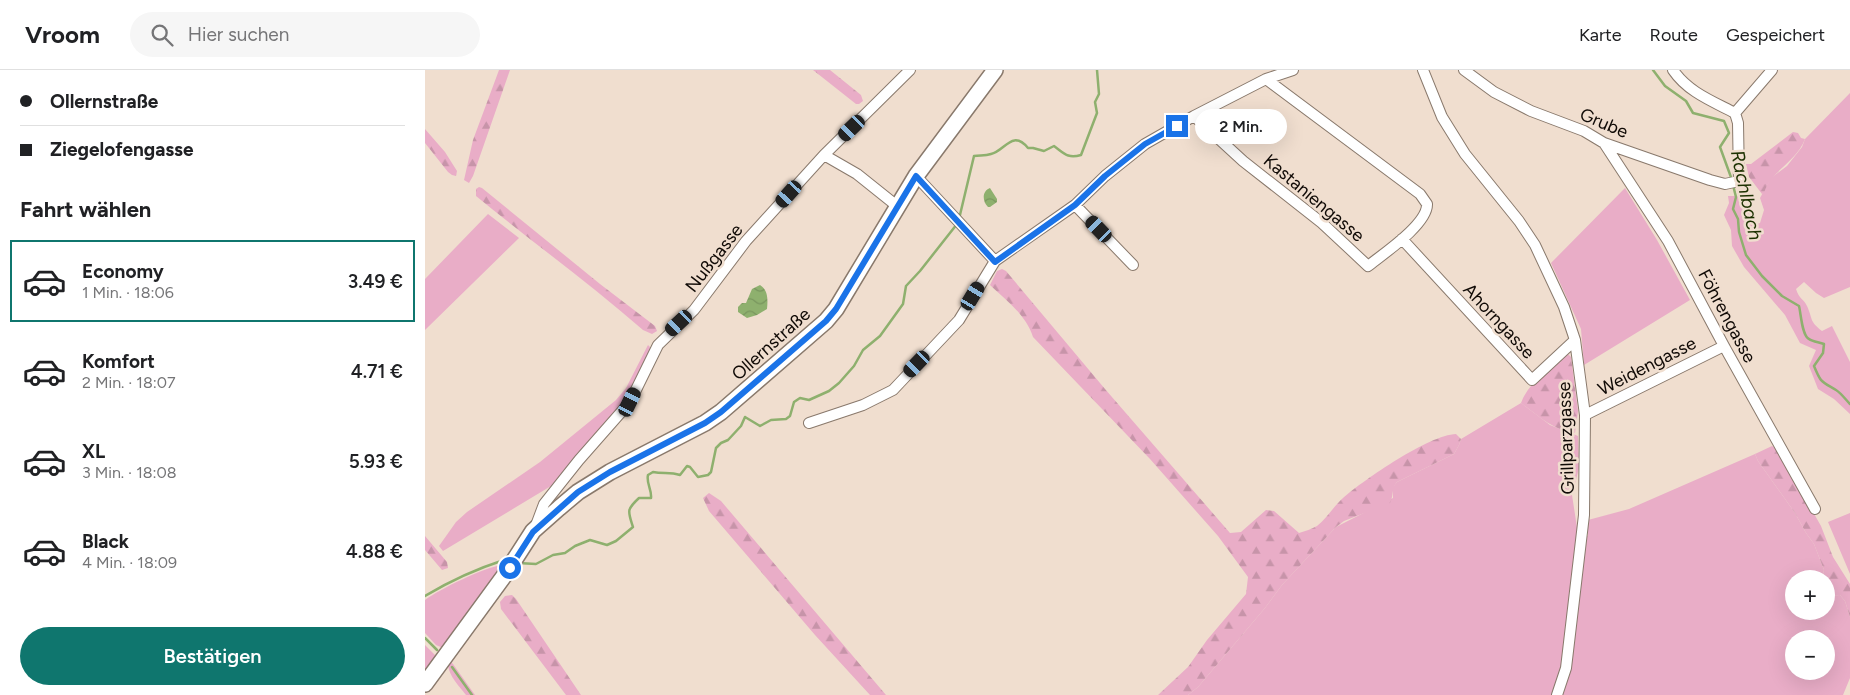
<!DOCTYPE html>
<html lang="de">
<meta charset="utf-8">
<style>
body{margin:0;font-family:Figtree,sans-serif;background:#f6f6f6;color:#202124;height:100vh;display:flex;flex-direction:column;font-size:19px;white-space:nowrap}
*{box-sizing:border-box;margin:0}
p{font-size:16px;color:#757577}
.icon{flex:none;width:28px;height:28px;fill:none;stroke:currentColor;stroke-width:2;stroke-linecap:round;stroke-linejoin:round}
.map{position:relative;flex:1;overflow:hidden}
.sheet{display:flex;flex-direction:column;background:#fff;width:425px}
.sheet>*{flex:none}
.banner{display:grid;align-content:center;height:110px;padding:0 20px;background:#fff}
.controls{position:absolute;left:1360px;top:500px;display:grid;gap:10px}
.controls a{display:grid;place-items:center;width:50px;height:50px;border-radius:50%;background:#fff;box-shadow:0 5px 20px #0002;font-size:25px}
.end{position:absolute;width:22px;height:22px;margin:-11px;border:6px solid #1a73e8;background:#fff;box-shadow:0 0 0 2px #fff}
.from{border-radius:50%}
.bubble{position:absolute;height:35px;border-radius:18px;background:#fff;box-shadow:0 5px 20px #0002;font-size:16px;font-weight:600;line-height:35px;text-align:center}
.car{position:absolute;width:15px;height:30px;margin:-15px -8px;border-radius:6px;box-shadow:0 0 4px 1px #0007;background:linear-gradient(#222 24%,#8ab4d8 0 40%,#222 0 76%,#8ab4d8 0 86%,#222 0)}
.banner b{display:flex;align-items:center;gap:18px;height:48px;font-size:19px}
.banner b+b{border-top:1px solid #e0e0e0}
.banner i{width:12px;height:12px;background:#202124}
ul{padding:0;list-style:none}
li{display:flex;align-items:center;gap:15px;height:82px;margin:0 10px 8px;padding:0 10px;border:2px solid transparent;border-radius:0px}
li div{flex:1}
li b{display:block;font-size:19px}
li em{font-style:normal;font-weight:600}
li.current{border-color:#0f766e}
li>.icon{width:45px;height:45px;stroke-width:1.5}
h2{padding:0 20px;font-size:22px;line-height:60px}
.primary-button{display:flex;gap:10px;margin-top:auto;padding:10px 20px}
.primary-button a{flex:1;height:58px;border-radius:30px;background:#0f766e;color:#fff;font-size:20px;font-weight:600;line-height:58px;text-align:center}
header{display:flex;align-items:center;gap:30px;box-sizing:border-box;height:70px;padding:0 25px;background:#fff;border-bottom:1px solid #e0e0e0}
header strong{font-size:24px}
nav{display:flex;gap:28px;margin-inline-start:auto;font-size:18px}
.search{width:350px;height:45px;background:#f6f6f6;display:flex;align-items:center;gap:12px;box-sizing:border-box;padding:0 18px;border-radius:28px;color:#757577;font-size:19px}
main{display:flex;flex:1;min-height:0}
.map>svg:first-child{display:block}
.grass{fill:#e9adc7;fill-rule:evenodd}
.forest{fill:url(#forest-firs)}
.water{fill:url(#water-waves)}
.lines{fill:none;stroke-linecap:round;stroke-linejoin:round}
.stream{stroke:#8eb06e;stroke-width:2.5}
.street-casing{stroke:#89796c;stroke-width:12}
.secondary-casing{stroke:#89796c;stroke-width:18}
.street{stroke:#fff;stroke-width:10}
.secondary{stroke:#fff;stroke-width:15}
.route{stroke:#1a73e8;stroke-width:6}
.labels{text-anchor:middle;stroke-width:5;stroke-linejoin:round;paint-order:stroke}
.street-label{font-size:18px;fill:#100a06;stroke:#f0decf}
.water-label{font-size:19px;font-style:italic;fill:#1c3101;stroke:#f0decf}
</style>
<header>
<strong>Vroom</strong>
<div class="search"><svg class="icon" aria-label="search" viewBox="0 0 24 24"><circle cx="10" cy="10" r="6"/><path d="M15 15l6 6"/></svg>Hier suchen</div>
<nav><a>Karte</a><a>Route</a><a>Gespeichert</a></nav>
</header>
<main>
<section class="sheet">
<div class="banner">
<b><i class="from"></i>Ollernstraße</b>
<b><i></i>Ziegelofengasse</b>
</div>
<h2>Fahrt wählen</h2>
<ul>
<li class="current"><svg class="icon" aria-label="car" viewBox="0 0 24 24"><path d="M5 17H2v-5l4-1 3-4h7l3 4 3 1v5h-3M9 17h6M6 11h13"/><circle cx="7" cy="17" r="2"/><circle cx="17" cy="17" r="2"/></svg><div><b>Economy</b><p>1 Min. · 18:06</p></div><em>3.49 €</em></li>
<li><svg class="icon" aria-label="car" viewBox="0 0 24 24"><path d="M5 17H2v-5l4-1 3-4h7l3 4 3 1v5h-3M9 17h6M6 11h13"/><circle cx="7" cy="17" r="2"/><circle cx="17" cy="17" r="2"/></svg><div><b>Komfort</b><p>2 Min. · 18:07</p></div><em>4.71 €</em></li>
<li><svg class="icon" aria-label="car" viewBox="0 0 24 24"><path d="M5 17H2v-5l4-1 3-4h7l3 4 3 1v5h-3M9 17h6M6 11h13"/><circle cx="7" cy="17" r="2"/><circle cx="17" cy="17" r="2"/></svg><div><b>XL</b><p>3 Min. · 18:08</p></div><em>5.93 €</em></li>
<li><svg class="icon" aria-label="car" viewBox="0 0 24 24"><path d="M5 17H2v-5l4-1 3-4h7l3 4 3 1v5h-3M9 17h6M6 11h13"/><circle cx="7" cy="17" r="2"/><circle cx="17" cy="17" r="2"/></svg><div><b>Black</b><p>4 Min. · 18:09</p></div><em>4.88 €</em></li>
</ul>
<div class="primary-button"><a>Bestätigen</a></div>
</section>
<div class="map">
<svg width="1425" height="625" viewBox="0 0 1425 625">
<defs>
<pattern id="forest-firs" width="22" height="20" patternUnits="userSpaceOnUse" patternTransform="scale(1.25)"><rect width="22" height="20" fill="#e9adc7"/><path d="M5 1l3.5 6h-7zM16 11l3.5 6h-7z" fill="#c794a9"/></pattern>
<pattern id="water-waves" width="16" height="10" patternUnits="userSpaceOnUse" patternTransform="scale(1.25)"><rect width="16" height="10" fill="#8eb06e"/><path d="M0 5q4-4 8 0t8 0" fill="none" stroke="#79965e"/></pattern>
</defs>
<rect width="100%" height="100%" fill="#f0decf"/>
<!-- grass -->
<path class="grass" d="M 1425,23 L 1425,217 L 1399,228 L 1391,223 L 1379,212 L 1371,219 C 1374,229 1379,229 1382,236 C 1388,249 1384,251 1397,261 L 1407,256 L 1425,292 L 1425,344 L 1409,329 L 1393,319 L 1384,296 L 1391,280 L 1375,273 L 1360,245 L 1319,197 L 1307,176 L 1306,160 L 1299,145 L 1304,133 L 1303,126 L 1315,126 L 1329,151 L 1332,154 L 1335,153 L 1339,140 L 1335,128 L 1346,108 L 1362,96 L 1377,77 L 1380,69 Z
M 1200,118 L 1232,170 L 1265,230 L 1159,295 L 1156,259 L 1126,193 Z
M 63,144 L 94,168 L 0,260 L 0,209 Z
M 223,275 L 225,277 L 225,280 L 199,335 L 131,413 L 18,481 L 14,476 L 31,452 L 42,442 L 115,392 L 191,330 L 201,318 Z
M 1096,333 L 1125,355 L 1153,366 L 1154,398 L 1147,425 L 1153,464 L 1163,466 L 1163,450 L 1204,439 L 1330,384 L 1333,391 L 1370,443 L 1381,463 L 1389,474 L 1399,500 L 1397,509 L 1369,509 L 1369,541 L 1401,541 L 1401,526 L 1415,525 L 1420,531 L 1425,547 L 1425,608 L 1418,625 L 763,625 L 773,617 L 840,538 L 857,515 L 911,457 L 968,428 L 968,417 L 972,412 L 1029,384 L 1034,375 L 1036,369 ZM 1369,569 L 1401,569 L 1401,601 L 1369,601 Z
M 1425,443 L 1425,504 L 1403,452 Z
M 77,495 L 18,578 L 11,575 L 0,563 L 0,530 C 15,519 60,497 77,495 Z
M 0,575 L 11,586 L 0,606 Z
M 26,592 L 28,594 L 50,625 L 41,625 C 34,616 24,606 23,595 Z"/>
<!-- forest -->
<path class="forest" d="M 74,0 L 85,0 L 48,106 L 44,113 L 39,110 L 48,70 Z
M 388,0 L 405,0 L 436,25 L 438,31 L 434,34 L 431,34 Z
M 0,59 L 20,82 L 32,101 L 31,106 L 27,105 L 23,102 L 0,73 Z
M 1368,62 L 1373,63 L 1376,68 L 1380,69 C 1371,93 1346,100 1339,123 L 1337,124 L 1324,107 L 1321,94 L 1326,94 Z
M 54,117 L 57,118 L 175,214 L 230,256 L 232,261 L 227,264 L 218,260 C 164,213 106,171 51,126 L 51,119 Z
M 577,199 L 581,201 L 680,319 L 805,463 L 816,462 L 841,440 L 849,441 L 874,463 C 880,461 887,459 892,456 C 902,448 909,436 918,428 C 940,409 1004,365 1031,364 L 1036,369 L 1034,375 L 1029,384 L 972,412 C 966,419 969,425 965,433 L 919,451 L 911,457 L 857,515 L 840,538 L 773,617 L 763,625 L 733,625 L 763,597 L 782,570 L 821,524 L 823,507 L 793,466 L 725,389 L 608,267 C 601,245 581,230 565,215 L 572,201 Z
M 1143,284 L 1146,287 L 1153,341 L 1150,363 C 1128,360 1113,346 1096,333 C 1103,313 1126,296 1143,284 Z
M 1347,376 L 1352,379 L 1396,456 L 1408,487 L 1425,514 L 1425,547 L 1420,531 L 1415,525 L 1401,526 L 1401,509 L 1397,509 L 1399,500 L 1389,474 L 1381,463 L 1370,443 L 1333,391 L 1330,384 Z
M 284,423 L 296,431 L 461,625 L 445,625 L 390,565 L 284,441 L 278,428 Z
M 0,466 L 22,492 L 23,498 L 17,500 L 0,480 Z
M 87,525 L 91,529 L 156,625 L 141,625 L 76,539 L 75,532 L 80,526 Z"/>
<!-- water -->
<path class="water" d="M 565,118 L 572,129 L 572,132 L 565,137 L 563,137 C 557,131 557,121 565,118 Z
M 335,215 C 343,220 343,229 342,239 L 332,245 L 322,248 L 313,242 L 313,237 L 317,233 L 321,233 L 327,219 Z"/>
<g class="lines">
<!-- stream -->
<path class="stream" d="M 1228,0 L 1240,16 L 1261,31 L 1268,43 L 1299,51 L 1304,63 L 1295,77 L 1307,110
M 1308,115 L 1311,127 L 1308,139 L 1313,149 L 1314,162 L 1321,185 L 1337,206 L 1357,226 L 1374,236 C 1376,244 1377,266 1384,269 C 1388,272 1394,272 1399,274 L 1398,283 L 1389,296 C 1396,313 1396,311 1411,320 C 1416,323 1421,330 1425,334
M 534,149 L 549,86 C 555,85 560,86 566,84 C 580,81 587,59 603,78 L 608,78 L 619,81 L 629,76 C 639,83 642,89 656,85 L 672,43 L 670,32 L 674,24 L 672,0
M 93,493 L 111,494 L 128,485 L 140,483 L 150,476 L 165,470 L 182,475 L 191,471 L 208,457 C 203,441 201,440 214,428 L 226,428 C 227,420 221,413 223,405 L 228,402 C 238,404 245,402 255,405 L 262,396 L 265,397 L 273,407 L 283,405 L 286,402 L 291,378 L 296,373 L 303,370 L 316,356 L 320,347 L 335,356 L 346,350 L 361,349 L 365,346 L 369,332 L 375,328 L 384,330 L 404,321 L 414,313 L 429,296 L 438,280 L 455,266 L 478,234 L 481,216 L 495,201 L 532,154
M 0,526 C 25,511 51,499 79,490 L 83,491
M 0,568 L 12,580
M 27,597 L 47,625"/>
<!-- street casing -->
<g class="street-casing">
<path id="street" d="M 998,0 L 1017,47 L 1040,84 L 1094,151 L 1110,175 L 1139,237 L 1150,270 L 1160,345 L 1159,445 L 1141,598 L 1132,625
M 1039,0 L 1069,22 L 1106,41 L 1159,61 L 1179,73 L 1285,110 L 1300,114 L 1314,111 L 1313,53 L 1310,43 C 1287,31 1263,22 1248,0
M 1310,43 L 1347,0
M 769,46 L 818,91 L 897,153 L 943,196 C 958,184 1003,154 1002,134 L 995,124 L 841,9
M 1179,73 L 1243,171 L 1299,276 L 1390,439
M 399,85 L 432,104 L 472,136
M 491,106 L 570,191
M 650,135 L 708,195
M 977,169 L 1107,310 L 1150,270
M 1160,345 L 1299,276
M 384,353 L 438,335 L 468,320 L 534,250 L 570,191 L 650,135 L 680,106 L 720,74 L 769,46 L 841,9 L 868,0
M 110,458 L 119,434 L 154,390 L 205,332 L 233,275 L 269,240 L 321,171 L 399,85 L 485,0"/>
</g>
<!-- secondary casing -->
<g class="secondary-casing">
<path id="secondary" d="M 0,614 L 79,506 L 108,461 L 134,438 L 153,422 L 185,402 L 280,353 L 296,342 L 401,251 L 411,239 L 491,106 L 570,0"/>
</g>
<!-- street -->
<use href="#street" class="street"/>
<!-- secondary -->
<use href="#secondary" class="secondary"/>
</g>
<g class="lines">
<!-- route -->
<path class="route" d="M 85,498 L 108,462 L 153,422 L 185,402 L 280,353 L 296,342 L 401,251 L 411,239 L 491,106 L 570,192 L 650,135 L 680,106 L 720,74 L 752,56"/>
</g>
<g class="labels">
<!-- street labels -->
<g class="street-label">
<text transform="translate(1179 53) rotate(23)" y="6">Grube</text>
<text transform="translate(889 128) rotate(40)" y="6">Kastaniengasse</text>
<text transform="translate(289 188) rotate(-52)" y="6">Nußgasse</text>
<text transform="translate(1302 246) rotate(62)" y="6">Föhrengasse</text>
<text transform="translate(1074 251) rotate(47)" y="6">Ahorngasse</text>
<text transform="translate(346 274) rotate(-42)" y="6">Ollernstraße</text>
<text transform="translate(1222 296) rotate(-27)" y="6">Weidengasse</text>
<text transform="translate(1141 368) rotate(-92)" y="6">Grillparzgasse</text>
</g>
<!-- water labels -->
<g class="water-label">
<text transform="translate(1322 125) rotate(78)" y="7">Rachlbach</text>
</g>
</g>
</svg>
<div class="controls">
<a>+</a>
<a>−</a>
</div>
<i class="end from" style="left:85px;top:498px"></i>
<i class="end" style="left:752px;top:56px"></i>
<div class="bubble" style="left:770px;top:39px;width:92px">2 Min.</div>
<i class="car" style="left:427px;top:58px;rotate:226deg"></i>
<i class="car" style="left:364px;top:124px;rotate:222deg"></i>
<i class="car" style="left:674px;top:159px;rotate:316deg"></i>
<i class="car" style="left:548px;top:226px;rotate:31deg"></i>
<i class="car" style="left:254px;top:253px;rotate:227deg"></i>
<i class="car" style="left:492px;top:294px;rotate:224deg"></i>
<i class="car" style="left:205px;top:332px;rotate:26deg"></i>
</div>
</main>
